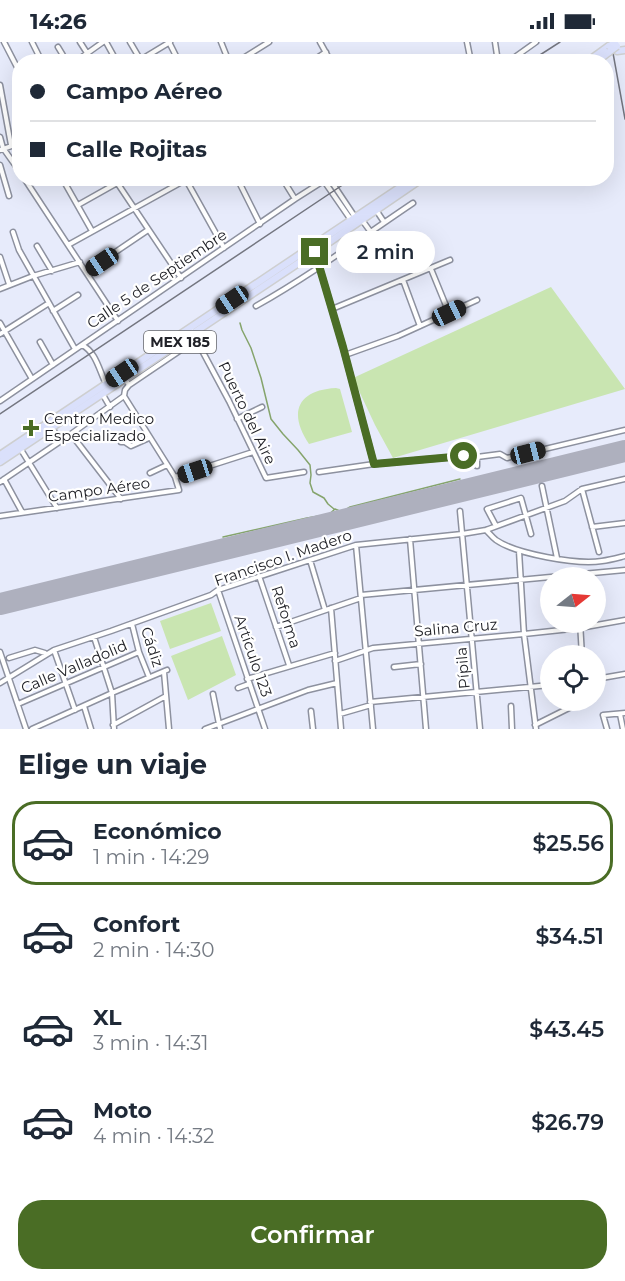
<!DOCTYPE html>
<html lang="es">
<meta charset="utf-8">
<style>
body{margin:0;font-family:Montserrat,sans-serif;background:#f2f2f3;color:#1f2937;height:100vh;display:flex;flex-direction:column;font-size:22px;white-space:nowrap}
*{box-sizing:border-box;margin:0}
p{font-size:20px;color:#747a83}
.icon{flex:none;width:33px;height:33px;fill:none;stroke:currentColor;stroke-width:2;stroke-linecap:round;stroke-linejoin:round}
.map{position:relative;height:687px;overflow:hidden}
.drawer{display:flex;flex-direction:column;background:#fff;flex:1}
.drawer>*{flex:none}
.banner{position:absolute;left:12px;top:12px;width:602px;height:132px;border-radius:24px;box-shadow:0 6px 24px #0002;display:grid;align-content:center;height:132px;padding:0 18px;background:#fff}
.needle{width:39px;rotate:73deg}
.controls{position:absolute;left:540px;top:525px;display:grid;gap:12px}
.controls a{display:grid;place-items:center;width:66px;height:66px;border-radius:50%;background:#fff;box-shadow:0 6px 24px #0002;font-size:30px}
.end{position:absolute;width:27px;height:27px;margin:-14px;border:8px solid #4a6d25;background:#fff;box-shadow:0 0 0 3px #fff}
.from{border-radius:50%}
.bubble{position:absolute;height:42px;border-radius:21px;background:#fff;box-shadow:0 6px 24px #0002;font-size:20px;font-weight:600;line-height:42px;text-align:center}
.car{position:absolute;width:18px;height:36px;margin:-18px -9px;border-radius:8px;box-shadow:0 0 4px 2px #0007;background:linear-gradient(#222 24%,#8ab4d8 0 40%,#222 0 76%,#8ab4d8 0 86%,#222 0)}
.banner b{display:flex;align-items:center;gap:21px;height:57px;font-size:22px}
.banner b+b{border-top:2px solid #e0e1e3}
.banner i{width:15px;height:15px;background:#1f2937}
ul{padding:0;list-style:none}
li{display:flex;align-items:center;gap:18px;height:84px;margin:0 12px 9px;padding:0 6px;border:3px solid transparent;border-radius:24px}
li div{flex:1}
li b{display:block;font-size:22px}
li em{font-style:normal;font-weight:600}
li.selected{border-color:#4a6d25}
li>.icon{width:54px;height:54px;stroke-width:1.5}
h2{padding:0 18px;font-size:27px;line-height:72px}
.cta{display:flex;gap:12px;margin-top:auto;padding:12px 18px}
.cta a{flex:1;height:69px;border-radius:24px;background:#4a6d25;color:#fff;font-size:24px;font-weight:600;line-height:69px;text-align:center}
.status{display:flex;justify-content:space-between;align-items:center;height:42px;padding:0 30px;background:#fff;direction:ltr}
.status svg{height:16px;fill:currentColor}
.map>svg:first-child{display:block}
.green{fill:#c9e5b1}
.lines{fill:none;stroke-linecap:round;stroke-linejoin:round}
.stream{stroke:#85a46c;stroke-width:1.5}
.runway{stroke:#aeb0be;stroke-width:22}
.street-casing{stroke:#8d919f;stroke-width:7}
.primary-casing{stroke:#cecfd0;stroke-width:9}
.street{stroke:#fff;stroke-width:4}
.primary{stroke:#dae0fb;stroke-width:6}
.rail{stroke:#747680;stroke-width:1.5}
.primary-bridge-casing{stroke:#cecfd0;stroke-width:9;stroke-linecap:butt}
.primary-bridge{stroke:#dae0fb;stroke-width:6}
.route{stroke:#4a6d25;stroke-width:8}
.poi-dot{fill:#4a6d25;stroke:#fff;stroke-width:2}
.labels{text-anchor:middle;stroke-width:4.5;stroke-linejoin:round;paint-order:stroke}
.shield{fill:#fff;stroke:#646569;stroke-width:1.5}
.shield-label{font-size:14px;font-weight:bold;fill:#222329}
.street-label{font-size:15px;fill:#222329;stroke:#fff}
.poi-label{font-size:15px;fill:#222329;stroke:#fff;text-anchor:start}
</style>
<div class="status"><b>14:26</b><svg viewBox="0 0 49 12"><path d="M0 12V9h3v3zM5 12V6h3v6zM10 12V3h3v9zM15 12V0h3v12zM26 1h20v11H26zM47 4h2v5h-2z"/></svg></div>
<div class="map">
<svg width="625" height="687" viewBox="0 0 625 687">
<rect width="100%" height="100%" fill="#e7ebfb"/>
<!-- green -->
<path class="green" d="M 551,245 L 625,347 L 393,416 L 375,383 L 353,336 Z
M 336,346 L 340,347 L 352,390 L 309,402 C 288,371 297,348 336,346 Z
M 211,561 L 221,589 L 170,607 L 160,579 Z
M 222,594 L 236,633 L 188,658 L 171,614 Z"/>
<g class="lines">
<!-- stream -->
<path class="stream" d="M 240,281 L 242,288 L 251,306 L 261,336 L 271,377 L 283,392 L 298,408 L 310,423 L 311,433 L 310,441 L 313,450 L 324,456 L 328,462 L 334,467
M 223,495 L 307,476 L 319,474 L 325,476 L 335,467 L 342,470 L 350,465 L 460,437"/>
<!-- runway -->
<path class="runway" d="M 0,562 L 625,409"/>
<!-- street casing -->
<g class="street-casing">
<path id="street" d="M 4,0 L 20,31
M 32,0 L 42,20
M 80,0 L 87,11
M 106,0 L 117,20
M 130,0 L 140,17
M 169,0 L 179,20
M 221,0 L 229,20
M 320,0 L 331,20
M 467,0 L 471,20
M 495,0 L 498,20
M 58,5 L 67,20
M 75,20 L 103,0
M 137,20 L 170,0
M 237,20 L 269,0
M 311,20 L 326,10
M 508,20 L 536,0
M 0,43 L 11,103
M 0,95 L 3,106 L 20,130
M 0,108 L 20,101
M 0,123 L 9,154
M 24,136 L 118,279
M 62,136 L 92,189
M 114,136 L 181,236
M 185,136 L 224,206
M 237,136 L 260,182
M 282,136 L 295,157
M 329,136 L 355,175
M 324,139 L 351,178
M 78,163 L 126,136
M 376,168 L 384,180
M 362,178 L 370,189
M 13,190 L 19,208 L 75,307
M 68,203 L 189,136
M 37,204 L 52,229
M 315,210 L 343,305 L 374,422
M 0,215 L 9,242
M 431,227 L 449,271
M 86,230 L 148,188
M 403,238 L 420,284
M 0,247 L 33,234 L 80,220
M 256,264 C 311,233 361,196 413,161
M 332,267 L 450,218
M 53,269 L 78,253
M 0,281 L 32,337
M 190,286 L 229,359 L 266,436 L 304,430
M 0,292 L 49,261
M 40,300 L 53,323
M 82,303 C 96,310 99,328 106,342
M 345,313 L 398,294 L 477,258
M 129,343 L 197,297
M 103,353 L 110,365
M 0,359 L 295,157 L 328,136
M 237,377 L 262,365
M 52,386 L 61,399
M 71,392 L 121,457
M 121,400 L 125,400 L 131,404 L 149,396
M 20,406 L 57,466
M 477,415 L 500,412 L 507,416 L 625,388
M 319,430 L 374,422 L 464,414 L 477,415 L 477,424
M 150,431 L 167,423
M 175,435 L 253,410
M 4,437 L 22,470
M 0,440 L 71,392 L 124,354
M 542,444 L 557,516
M 582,447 L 599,510
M 460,469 L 480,687
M 0,474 L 179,448 L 175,435 L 124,354 L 125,348 L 129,343 L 125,337
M 496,484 L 487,467 L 521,456 L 531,492
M 592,485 L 625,481
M 486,488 C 489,491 492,495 496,498 C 516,512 577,523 602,519 C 610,518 617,516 625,514
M 410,497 L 426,687
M 356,503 L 373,687
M 519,509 L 524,592 L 536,687
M 310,518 L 325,568
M 259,534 L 289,623
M 218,548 L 265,687
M 361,553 L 625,528
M 331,566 L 341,687
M 580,580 L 582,614
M 132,582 L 139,610 L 149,635
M 276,585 L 361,556
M 94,595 L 112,651 L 114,687
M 54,608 L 75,668
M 0,610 L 26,687
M 9,616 L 35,608 L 45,611
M 335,619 L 373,606 L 524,592 L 580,586 L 625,578
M 394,625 L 421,622
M 164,630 L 169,687
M 247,637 L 335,611
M 596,637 L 625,632
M 0,641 L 54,608 L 111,589 L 211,553 L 218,548 L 356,503 L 462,492 L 486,488 L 565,459 L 582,447 L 625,437
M 238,646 L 249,642
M 213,652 L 220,687
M 370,660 L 550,643
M 18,662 L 139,610
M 84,664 L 91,687
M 511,664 L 512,687
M 311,669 L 313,687
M 340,672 L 371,663
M 620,672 L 623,687
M 113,683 L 166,654
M 535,683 L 577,662 L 577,658
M 32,687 L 112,651 L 167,628
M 205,687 L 308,648 L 337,641
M 607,687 L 603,673 L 625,671"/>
</g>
<!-- primary casing -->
<g class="primary-casing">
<path id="primary" d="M 617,9 L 625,8
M 587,20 L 609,4
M 596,20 L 609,10
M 0,413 L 414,136
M 0,420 L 315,210 L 423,136"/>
</g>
<!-- street -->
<use href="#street" class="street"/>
<!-- primary -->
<use href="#primary" class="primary"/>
<!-- rail -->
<path class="rail" d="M 611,0 L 625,77
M 529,20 L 560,0
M 0,372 L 353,136"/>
<!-- primary-bridge casing -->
<g class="primary-bridge-casing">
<path id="primary-bridge" d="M 609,4 L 615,1
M 609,10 L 617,4"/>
</g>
<!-- primary-bridge -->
<use href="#primary-bridge" class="primary-bridge"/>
</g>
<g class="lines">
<!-- route -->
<path class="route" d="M 315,210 L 343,305 L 374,422 L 464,414"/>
</g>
<!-- markers -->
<path class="poi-dot" d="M28 377h6v6h6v6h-6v6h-6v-6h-6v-6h6z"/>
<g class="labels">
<!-- shield labels -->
<rect class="shield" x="144" y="289" width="72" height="22" rx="4.5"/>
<g class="shield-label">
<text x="180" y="305">MEX 185</text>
</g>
<!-- street labels -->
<g class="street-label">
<text transform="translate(157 237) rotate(-34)" y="5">Calle 5 de Septiembre</text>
<text transform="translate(247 371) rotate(64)" y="5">Puerto del Aire</text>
<text transform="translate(99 448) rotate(-8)" y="5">Campo Aéreo</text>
<text transform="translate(283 516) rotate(-19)" y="5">Francisco I. Madero</text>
<text transform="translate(286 575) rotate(72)" y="5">Reforma</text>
<text transform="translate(456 586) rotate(-5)" y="5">Salina Cruz</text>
<text transform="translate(152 605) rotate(72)" y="5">Cádiz</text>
<text transform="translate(253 614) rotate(71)" y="5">Artículo 123</text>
<text transform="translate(74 625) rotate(-23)" y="5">Calle Valladolid</text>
<text transform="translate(463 626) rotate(-95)" y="5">Pípila</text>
</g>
<!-- poi labels -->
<g class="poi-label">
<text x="44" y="382">Centro Medico<tspan x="44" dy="17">Especializado</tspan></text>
</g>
</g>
</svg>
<div class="controls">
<a><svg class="needle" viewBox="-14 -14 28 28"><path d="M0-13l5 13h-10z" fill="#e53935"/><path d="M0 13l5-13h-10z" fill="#747a83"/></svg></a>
<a><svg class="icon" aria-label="locate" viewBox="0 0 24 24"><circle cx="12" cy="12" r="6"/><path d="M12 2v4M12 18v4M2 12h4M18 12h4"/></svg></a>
</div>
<i class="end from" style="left:464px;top:414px"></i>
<i class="end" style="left:315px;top:210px"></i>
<div class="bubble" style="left:336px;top:189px;width:99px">2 min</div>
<i class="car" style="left:102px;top:220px;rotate:236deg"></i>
<i class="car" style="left:232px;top:258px;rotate:236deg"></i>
<i class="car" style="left:449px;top:271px;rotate:65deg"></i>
<i class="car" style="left:122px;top:331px;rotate:236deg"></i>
<i class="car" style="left:528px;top:411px;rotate:76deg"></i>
<i class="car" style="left:195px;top:429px;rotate:252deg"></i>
<div class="banner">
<b><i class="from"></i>Campo Aéreo</b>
<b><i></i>Calle Rojitas</b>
</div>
</div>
<section class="drawer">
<h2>Elige un viaje</h2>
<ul>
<li class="selected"><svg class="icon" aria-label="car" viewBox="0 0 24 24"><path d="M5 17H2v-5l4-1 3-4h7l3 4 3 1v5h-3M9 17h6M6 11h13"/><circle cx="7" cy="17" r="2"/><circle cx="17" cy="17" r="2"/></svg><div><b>Económico</b><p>1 min · 14:29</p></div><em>$25.56</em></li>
<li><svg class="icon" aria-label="car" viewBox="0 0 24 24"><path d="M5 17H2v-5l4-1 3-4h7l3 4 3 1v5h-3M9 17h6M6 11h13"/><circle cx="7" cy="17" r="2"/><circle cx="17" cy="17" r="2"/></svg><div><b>Confort</b><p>2 min · 14:30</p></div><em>$34.51</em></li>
<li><svg class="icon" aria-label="car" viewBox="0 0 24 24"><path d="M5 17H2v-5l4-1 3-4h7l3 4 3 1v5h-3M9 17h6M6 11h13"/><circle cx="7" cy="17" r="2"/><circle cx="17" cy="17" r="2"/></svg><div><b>XL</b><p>3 min · 14:31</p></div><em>$43.45</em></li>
<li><svg class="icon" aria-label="car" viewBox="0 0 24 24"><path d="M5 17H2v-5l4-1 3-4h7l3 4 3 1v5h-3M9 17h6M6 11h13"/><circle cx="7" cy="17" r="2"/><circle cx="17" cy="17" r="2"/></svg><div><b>Moto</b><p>4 min · 14:32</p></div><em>$26.79</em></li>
</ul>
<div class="cta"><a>Confirmar</a></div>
</section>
